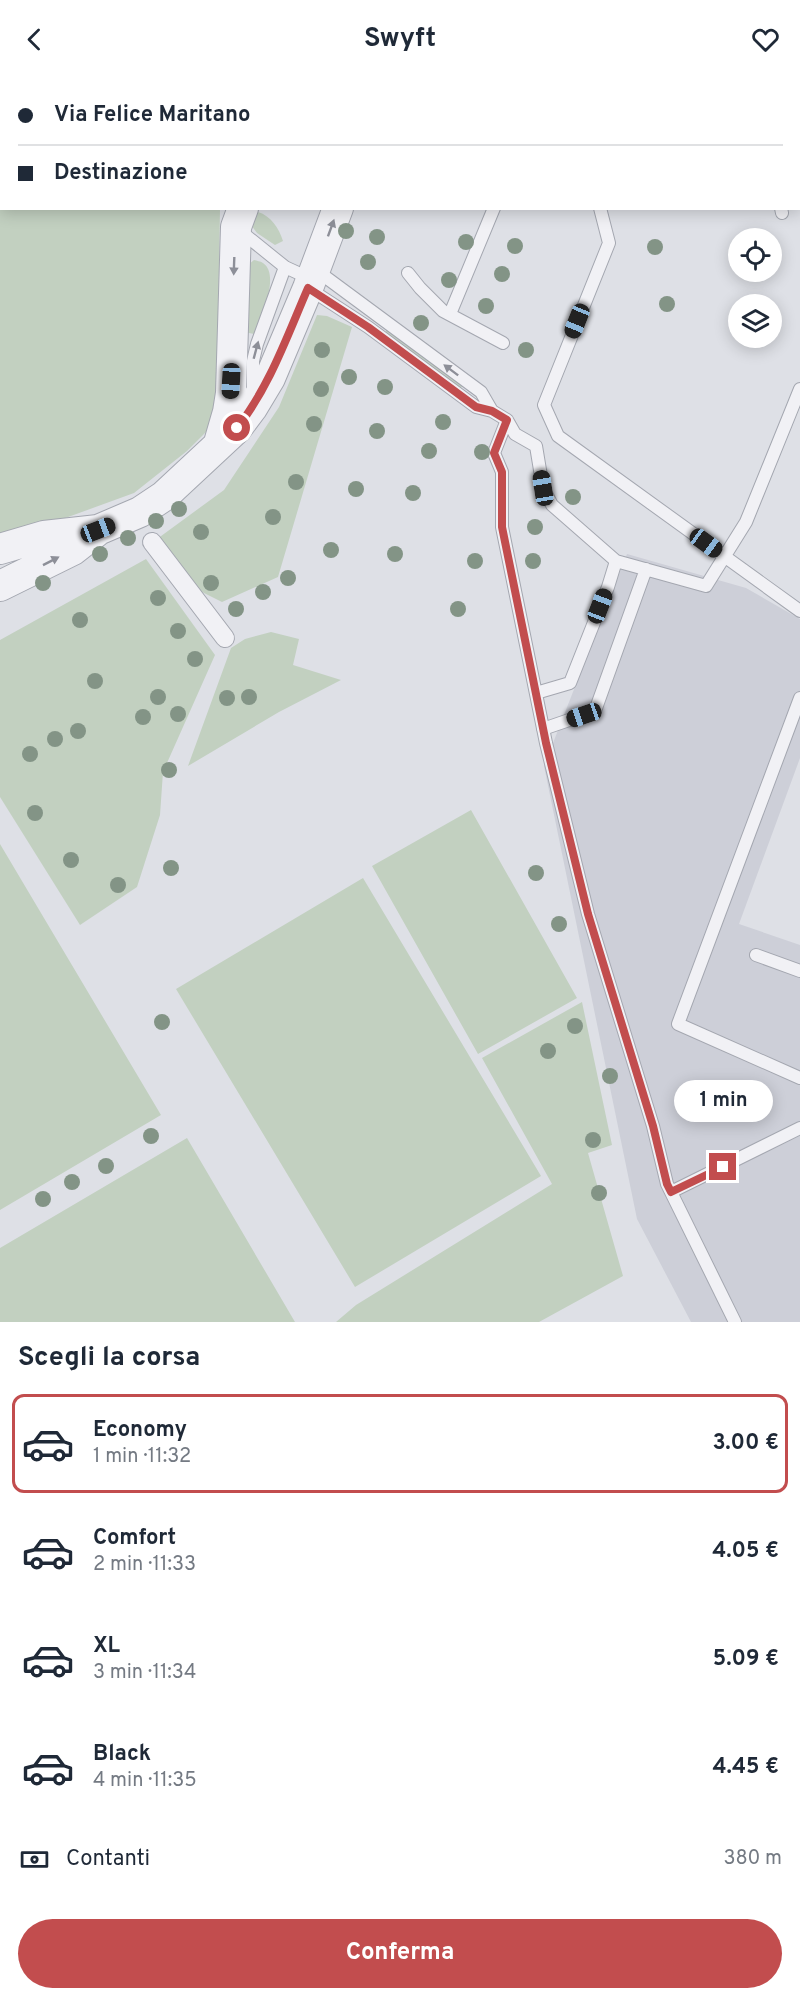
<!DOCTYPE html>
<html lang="it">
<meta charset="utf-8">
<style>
body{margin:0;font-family:Overpass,sans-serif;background:#f6f6f7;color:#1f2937;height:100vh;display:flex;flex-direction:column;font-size:22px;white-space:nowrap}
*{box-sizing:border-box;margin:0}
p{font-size:20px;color:#747a83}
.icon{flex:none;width:33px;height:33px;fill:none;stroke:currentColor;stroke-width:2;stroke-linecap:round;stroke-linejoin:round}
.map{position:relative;height:1244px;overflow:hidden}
.side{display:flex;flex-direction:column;background:#fff;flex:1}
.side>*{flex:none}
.hud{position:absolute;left:0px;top:0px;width:801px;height:132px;box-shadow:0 3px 15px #0003;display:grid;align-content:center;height:132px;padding:0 18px;background:#fff}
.buttons{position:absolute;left:728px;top:150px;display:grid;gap:12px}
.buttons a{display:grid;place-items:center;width:54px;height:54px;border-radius:50%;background:#fff;box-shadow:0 3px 15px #0003;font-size:30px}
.end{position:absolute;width:27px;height:27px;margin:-14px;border:8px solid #c24d4e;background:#fff;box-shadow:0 0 0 3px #fff}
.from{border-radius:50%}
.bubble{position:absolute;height:42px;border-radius:21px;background:#fff;box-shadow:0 3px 15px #0003;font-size:20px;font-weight:700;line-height:42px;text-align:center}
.car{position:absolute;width:18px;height:36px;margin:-18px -9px;border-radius:8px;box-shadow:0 0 4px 2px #0007;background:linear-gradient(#222 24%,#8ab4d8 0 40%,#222 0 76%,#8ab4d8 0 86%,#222 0)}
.hud b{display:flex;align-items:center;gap:21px;height:57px;font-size:22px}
.hud b+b{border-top:2px solid #e0e1e3}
.hud i{width:15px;height:15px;background:#1f2937}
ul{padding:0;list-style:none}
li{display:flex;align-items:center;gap:18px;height:99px;margin:0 12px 9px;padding:0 6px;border:3px solid transparent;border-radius:12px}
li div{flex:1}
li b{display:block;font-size:22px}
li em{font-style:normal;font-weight:700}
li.on{border-color:#c24d4e}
li>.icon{width:54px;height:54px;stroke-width:1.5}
h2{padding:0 18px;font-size:27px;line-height:72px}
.pay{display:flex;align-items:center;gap:15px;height:66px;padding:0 18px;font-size:22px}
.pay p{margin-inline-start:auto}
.cta{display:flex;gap:12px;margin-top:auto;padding:12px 18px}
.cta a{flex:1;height:69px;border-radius:36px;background:#c24d4e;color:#fff;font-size:24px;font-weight:700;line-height:69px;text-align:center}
header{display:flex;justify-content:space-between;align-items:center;height:78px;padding:0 18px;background:#fff;font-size:27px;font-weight:700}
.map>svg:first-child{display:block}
.built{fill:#cdcfd8}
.green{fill:#c2d0c0}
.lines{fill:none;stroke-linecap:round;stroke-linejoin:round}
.service-casing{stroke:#a4a7b0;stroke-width:14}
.pedestrian-casing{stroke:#a4a7b0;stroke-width:20}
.minor-casing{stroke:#a4a7b0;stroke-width:26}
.tertiary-casing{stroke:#a4a7b0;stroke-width:32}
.service{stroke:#f1f1f5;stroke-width:12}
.pedestrian{stroke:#f1f1f5;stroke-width:18}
.minor{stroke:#f1f1f5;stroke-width:24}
.tertiary{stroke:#f1f1f5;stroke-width:30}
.tree{fill:#839486}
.oneway{fill:#8d8f98}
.route{stroke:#c24d4e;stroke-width:8}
</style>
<header><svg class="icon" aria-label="back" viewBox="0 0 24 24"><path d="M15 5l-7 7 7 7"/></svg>Swyft<svg class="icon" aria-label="heart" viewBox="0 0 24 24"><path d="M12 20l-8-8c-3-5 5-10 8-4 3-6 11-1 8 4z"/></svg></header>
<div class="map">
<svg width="800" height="1244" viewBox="0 0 800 1244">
<rect width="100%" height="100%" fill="#dee0e6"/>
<!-- built -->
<path class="built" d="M 627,476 L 746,510 L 800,541 L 800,680 L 739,846 L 800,867 L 800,1244 L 691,1244 L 637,1141 L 544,688 Z"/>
<!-- green -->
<path class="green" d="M 0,0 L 60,0 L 62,1 L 2,2 L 2,130 L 220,131 L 217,313 L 215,345 L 187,373 L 134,415 L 5,462 L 0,459 Z
M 77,0 L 275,0 L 274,2 L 76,2 Z
M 258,134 C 271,138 279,150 283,163 L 275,167 L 257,155 L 249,144 Z
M 254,182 C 257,183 260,183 263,185 C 281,197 260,242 254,256 L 244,254 L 243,191 Z
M 317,237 L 327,238 L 352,249 L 278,499 L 222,524 L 204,515 L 188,503 L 157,461 L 224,412 L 279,329 Z
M 387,251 L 463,306 L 460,312 L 385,255 Z
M 146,481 L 215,577 L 163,694 L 160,737 L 137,809 L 80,847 L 0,719 L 0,562 Z
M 271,554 L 299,561 L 293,587 L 341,602 L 279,634 L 188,688 L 231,570 L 245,561 Z
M 471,732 L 577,920 L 478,976 L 372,788 Z
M 0,766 L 161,1037 L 0,1132 Z
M 363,800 L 541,1098 L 355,1209 L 176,911 Z
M 582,924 L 612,1067 L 588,1075 L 623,1198 L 539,1244 L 336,1244 L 356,1227 L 552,1106 L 482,980 Z
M 187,1060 L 295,1244 L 0,1244 L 0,1170 Z"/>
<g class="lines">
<!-- service casing -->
<g class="service-casing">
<path id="service" d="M 2,0 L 2,2
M 568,0 L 568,2
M 600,130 L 609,165 L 544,327 L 558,358 L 800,533
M 781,130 L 782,135
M 239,152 L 285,189 L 311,201
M 316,192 L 481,314 L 492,333
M 408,195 L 420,210 L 443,233 L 503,265
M 308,210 L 368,249 L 476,329 L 492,333 L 507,342 L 494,375 L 502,394 L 502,449 L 546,665 L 588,836 L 653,1048 L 667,1106 L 735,1244
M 450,236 L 494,130
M 253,314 L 253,283 L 257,266 L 285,189
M 507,342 L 515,356 L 536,368 L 543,410 L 552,427 L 616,483 L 608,509 L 570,605 L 536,615
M 616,483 L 706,508 L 746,444 L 800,311
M 800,620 L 678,946 L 800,1000
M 543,651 L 595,633 L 646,491
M 756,877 L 800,893
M 671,1114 L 800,1050"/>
</g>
<!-- pedestrian casing -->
<g class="pedestrian-casing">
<path id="pedestrian" d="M 152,464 L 225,560"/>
</g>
<!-- minor casing -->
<g class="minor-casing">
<path id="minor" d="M 61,2 L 62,0
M 0,54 L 2,52"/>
</g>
<!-- tertiary casing -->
<g class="tertiary-casing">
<path id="tertiary" d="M 288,2 L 289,0
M 385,2 L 386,0
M 219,365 L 228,334 L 231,315 L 236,149 L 243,130
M 0,471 L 44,458 L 98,452 L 140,434 L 164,418 L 237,350 L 252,330 L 270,300 L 308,210 L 338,130
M 0,508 L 73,472 L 96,454"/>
</g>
<!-- service -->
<use href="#service" class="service"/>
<!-- pedestrian -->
<use href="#pedestrian" class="pedestrian"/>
<!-- minor -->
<use href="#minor" class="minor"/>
<!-- tertiary -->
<use href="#tertiary" class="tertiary"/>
</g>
<!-- trees -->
<g class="tree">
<circle cx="346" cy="153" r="8"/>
<circle cx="377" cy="159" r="8"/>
<circle cx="466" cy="164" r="8"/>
<circle cx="515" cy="168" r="8"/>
<circle cx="655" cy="169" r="8"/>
<circle cx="368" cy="184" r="8"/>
<circle cx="502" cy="196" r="8"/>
<circle cx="449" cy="202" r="8"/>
<circle cx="667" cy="226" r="8"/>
<circle cx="486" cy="228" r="8"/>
<circle cx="421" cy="245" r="8"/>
<circle cx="322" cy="272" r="8"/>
<circle cx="526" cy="272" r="8"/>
<circle cx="349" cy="299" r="8"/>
<circle cx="385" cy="309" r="8"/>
<circle cx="321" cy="311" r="8"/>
<circle cx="443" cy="344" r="8"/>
<circle cx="314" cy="346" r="8"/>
<circle cx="377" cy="353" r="8"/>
<circle cx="429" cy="373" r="8"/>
<circle cx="482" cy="374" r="8"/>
<circle cx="296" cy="404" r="8"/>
<circle cx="356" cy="411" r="8"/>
<circle cx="413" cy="415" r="8"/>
<circle cx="573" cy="419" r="8"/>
<circle cx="179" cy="431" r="8"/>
<circle cx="273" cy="439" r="8"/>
<circle cx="156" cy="443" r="8"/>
<circle cx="535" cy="449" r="8"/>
<circle cx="201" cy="454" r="8"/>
<circle cx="128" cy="460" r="8"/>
<circle cx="331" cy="472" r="8"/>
<circle cx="100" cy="476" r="8"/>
<circle cx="395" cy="476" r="8"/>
<circle cx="475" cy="483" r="8"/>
<circle cx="533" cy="483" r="8"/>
<circle cx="288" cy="500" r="8"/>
<circle cx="43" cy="505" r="8"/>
<circle cx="211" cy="505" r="8"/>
<circle cx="263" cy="514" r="8"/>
<circle cx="158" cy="520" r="8"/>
<circle cx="236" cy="531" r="8"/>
<circle cx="458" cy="531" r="8"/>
<circle cx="80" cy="542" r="8"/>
<circle cx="178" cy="553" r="8"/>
<circle cx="195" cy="581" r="8"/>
<circle cx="95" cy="603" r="8"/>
<circle cx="158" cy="619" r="8"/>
<circle cx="249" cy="619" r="8"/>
<circle cx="227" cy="620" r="8"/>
<circle cx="178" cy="636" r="8"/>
<circle cx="143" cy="639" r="8"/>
<circle cx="78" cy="653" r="8"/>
<circle cx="55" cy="661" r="8"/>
<circle cx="30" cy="676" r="8"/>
<circle cx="169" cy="692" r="8"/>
<circle cx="35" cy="735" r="8"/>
<circle cx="71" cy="782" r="8"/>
<circle cx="171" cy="790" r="8"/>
<circle cx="536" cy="795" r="8"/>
<circle cx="118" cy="807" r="8"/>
<circle cx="559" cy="846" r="8"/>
<circle cx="162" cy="944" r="8"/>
<circle cx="575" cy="948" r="8"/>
<circle cx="548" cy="973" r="8"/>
<circle cx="610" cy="998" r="8"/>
<circle cx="151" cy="1058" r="8"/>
<circle cx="593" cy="1062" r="8"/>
<circle cx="106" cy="1088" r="8"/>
<circle cx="72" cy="1104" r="8"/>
<circle cx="599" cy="1115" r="8"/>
<circle cx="43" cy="1121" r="8"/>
</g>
<!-- one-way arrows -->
<defs><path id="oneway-solid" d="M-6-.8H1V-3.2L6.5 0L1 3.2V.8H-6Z" transform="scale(1.5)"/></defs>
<g class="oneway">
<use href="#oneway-solid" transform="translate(331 150) rotate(-70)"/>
<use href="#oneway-solid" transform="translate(234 188) rotate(92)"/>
<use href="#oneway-solid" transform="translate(256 272) rotate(-75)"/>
<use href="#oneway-solid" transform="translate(451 292) rotate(-143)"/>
<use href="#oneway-solid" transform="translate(51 483) rotate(-27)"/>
</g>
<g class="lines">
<!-- route -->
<path class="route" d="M 237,350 C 270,308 287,258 308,210 L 368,249 L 476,329 L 492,333 L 507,342 L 494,375 L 502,394 L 502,449 L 546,665 L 588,836 L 653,1048 L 667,1106 L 671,1114 L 723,1089"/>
</g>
</svg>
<div class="buttons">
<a><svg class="icon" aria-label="locate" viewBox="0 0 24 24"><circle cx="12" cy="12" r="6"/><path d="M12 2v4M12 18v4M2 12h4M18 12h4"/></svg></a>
<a><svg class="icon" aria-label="layers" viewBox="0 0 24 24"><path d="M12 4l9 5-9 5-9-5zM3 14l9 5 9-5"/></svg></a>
</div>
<i class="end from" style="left:237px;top:350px"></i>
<i class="end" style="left:723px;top:1089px"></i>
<div class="bubble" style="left:674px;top:1002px;width:99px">1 min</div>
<i class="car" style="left:577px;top:243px;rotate:202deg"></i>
<i class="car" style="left:231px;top:303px;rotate:183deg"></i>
<i class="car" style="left:543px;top:410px;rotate:351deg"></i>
<i class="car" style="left:98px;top:452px;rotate:69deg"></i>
<i class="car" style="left:706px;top:465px;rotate:126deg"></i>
<i class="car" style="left:600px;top:528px;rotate:21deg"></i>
<i class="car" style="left:584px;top:637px;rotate:251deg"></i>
<div class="hud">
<b><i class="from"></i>Via Felice Maritano</b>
<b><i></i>Destinazione</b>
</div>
</div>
<section class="side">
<h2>Scegli la corsa</h2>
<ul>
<li class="on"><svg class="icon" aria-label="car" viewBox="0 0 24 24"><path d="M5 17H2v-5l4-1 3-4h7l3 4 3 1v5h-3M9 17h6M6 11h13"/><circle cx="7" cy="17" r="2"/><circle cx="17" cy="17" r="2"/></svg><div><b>Economy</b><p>1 min · 11:32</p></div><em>3.00 €</em></li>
<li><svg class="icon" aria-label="car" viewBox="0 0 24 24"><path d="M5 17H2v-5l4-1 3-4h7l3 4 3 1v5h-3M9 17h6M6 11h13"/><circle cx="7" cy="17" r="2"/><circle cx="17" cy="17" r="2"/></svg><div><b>Comfort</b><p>2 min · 11:33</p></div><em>4.05 €</em></li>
<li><svg class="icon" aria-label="car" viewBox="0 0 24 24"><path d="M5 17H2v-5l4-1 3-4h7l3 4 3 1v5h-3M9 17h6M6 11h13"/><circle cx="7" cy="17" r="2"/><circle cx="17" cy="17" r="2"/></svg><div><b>XL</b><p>3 min · 11:34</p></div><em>5.09 €</em></li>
<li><svg class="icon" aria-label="car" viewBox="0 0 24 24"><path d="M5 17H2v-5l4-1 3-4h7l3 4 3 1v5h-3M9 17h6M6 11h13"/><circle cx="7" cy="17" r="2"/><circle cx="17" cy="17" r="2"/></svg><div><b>Black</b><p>4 min · 11:35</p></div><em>4.45 €</em></li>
</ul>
<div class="pay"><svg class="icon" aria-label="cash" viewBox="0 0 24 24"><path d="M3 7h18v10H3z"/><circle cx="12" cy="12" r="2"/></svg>Contanti<p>380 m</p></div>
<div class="cta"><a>Conferma</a></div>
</section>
